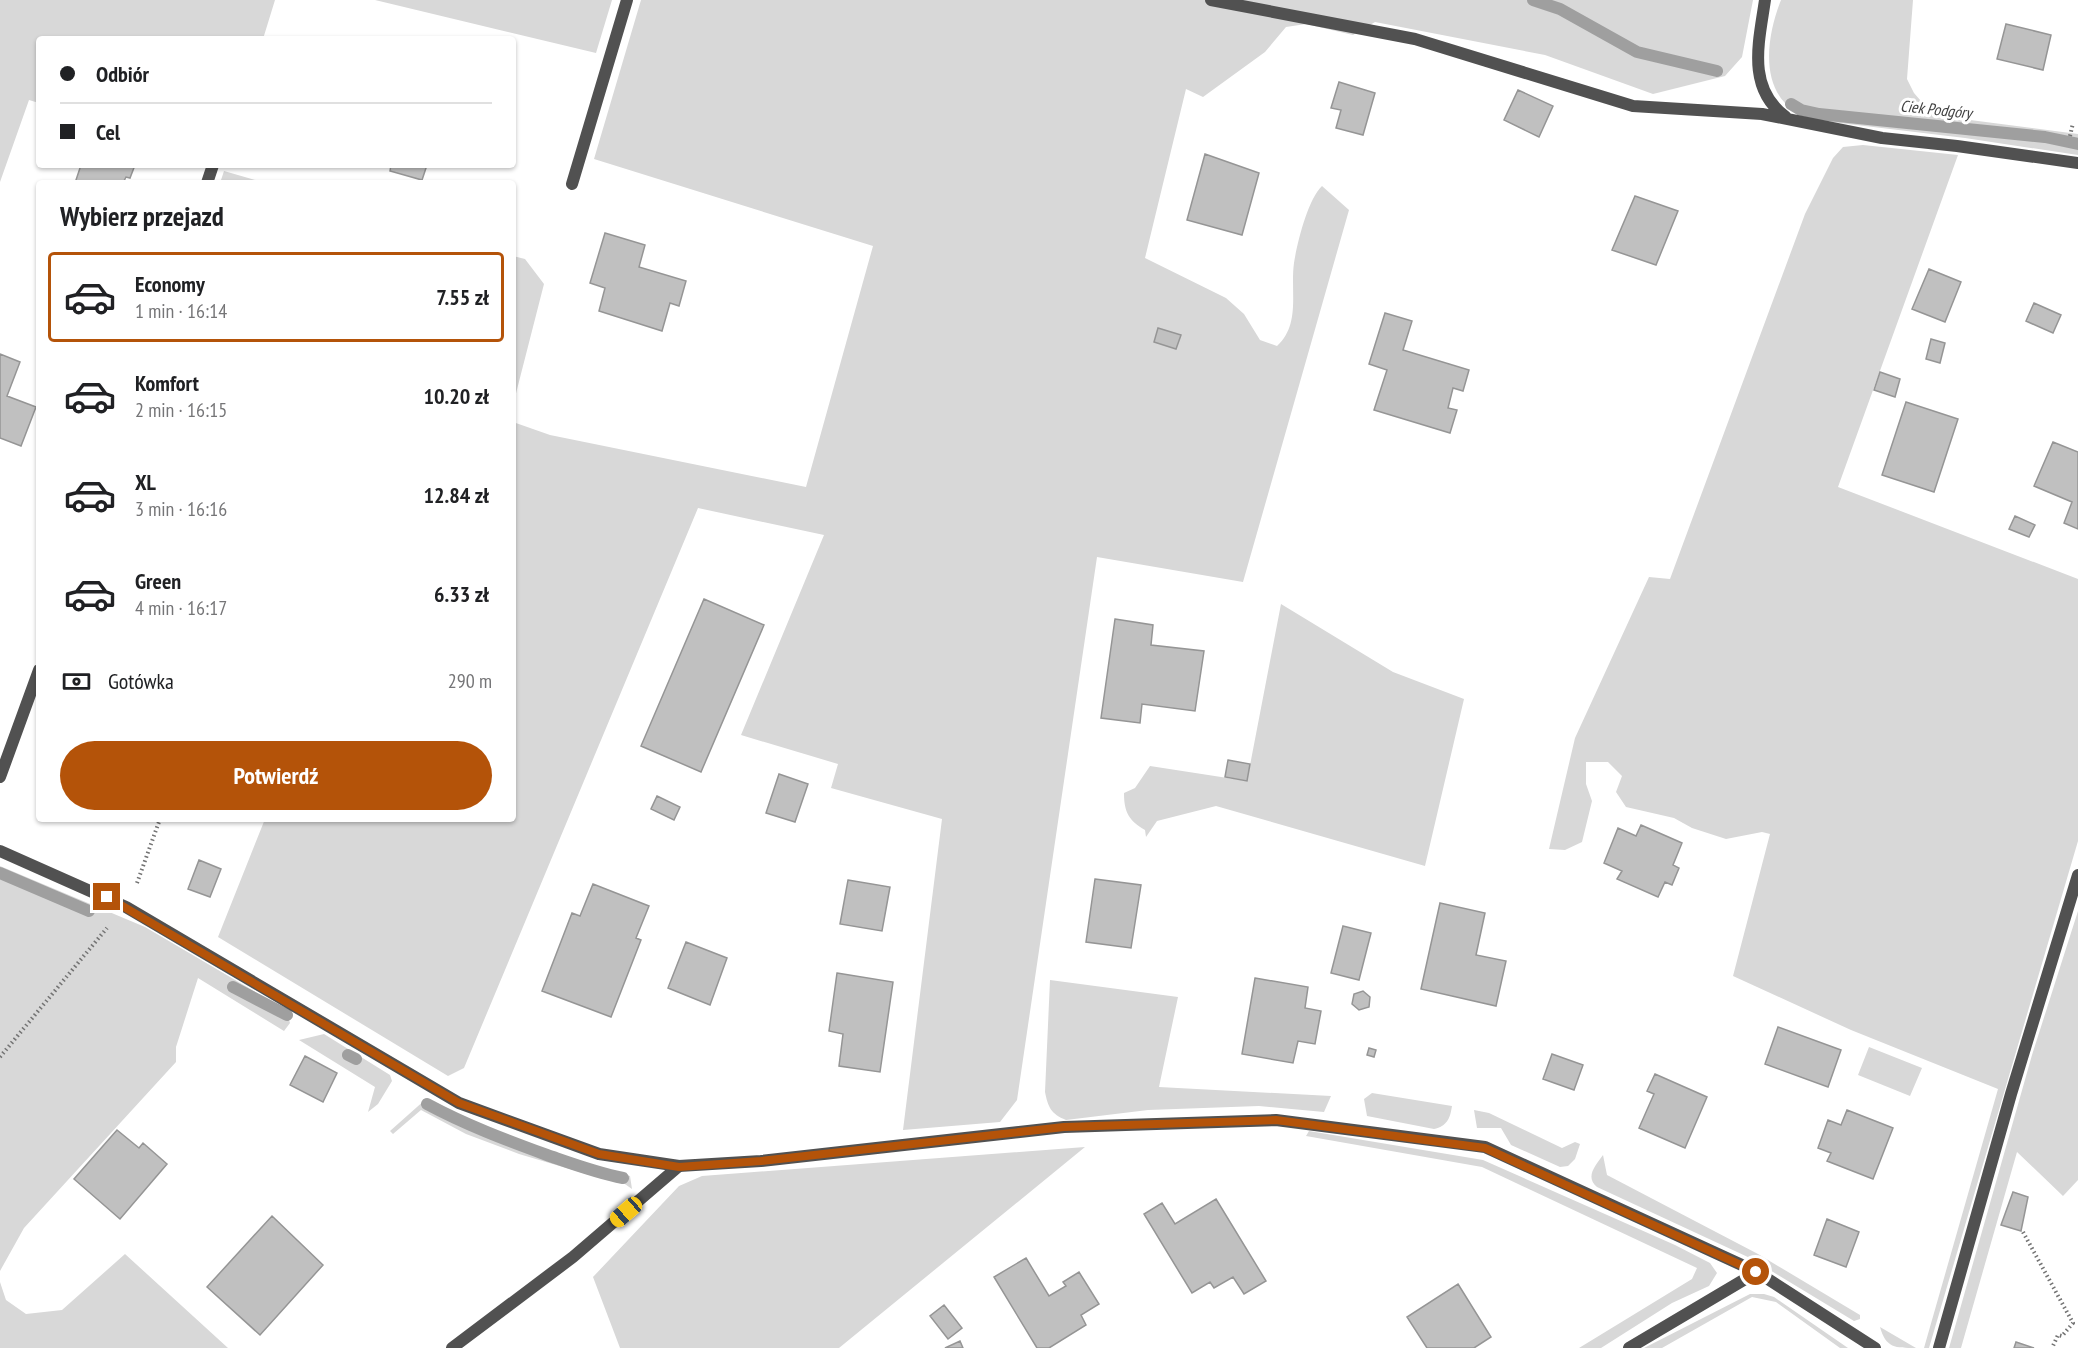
<!DOCTYPE html>
<html lang="pl">
<meta charset="utf-8">
<style>
body{margin:0;font-family:"PT Sans Narrow",sans-serif;background:#f2f2f2;color:#202124;height:100vh;display:flex;flex-direction:column;font-size:22px;white-space:nowrap}
*{box-sizing:border-box;margin:0}
p{font-size:20px;color:#757577}
.icon{flex:none;width:33px;height:33px;fill:none;stroke:currentColor;stroke-width:2;stroke-linecap:round;stroke-linejoin:round}
.map{position:relative;flex:1;overflow:hidden}
.panel{position:absolute;left:36px;top:180px;width:480px;height:642px;display:flex;flex-direction:column;background:#fff;border-radius:6px;box-shadow:0 2px 4px #0004}
.panel>*{flex:none}
.top-card{position:absolute;left:36px;top:36px;width:480px;height:132px;border-radius:6px;box-shadow:0 2px 4px #0004;display:grid;align-content:center;height:132px;padding:0 24px;background:#fff}
.end{position:absolute;width:27px;height:27px;margin:-14px;border:8px solid #b45309;background:#fff;box-shadow:0 0 0 3px #fff}
.from{border-radius:50%}
.car{position:absolute;width:18px;height:36px;margin:-18px -9px;border-radius:8px;box-shadow:0 0 4px 2px #0007;background:linear-gradient(#f5c518 24%,#345 0 40%,#f5c518 0 76%,#345 0 86%,#f5c518 0)}
.top-card b{display:flex;align-items:center;gap:21px;height:57px;font-size:22px}
.top-card b+b{border-top:2px solid #e0e0e0}
.top-card i{width:15px;height:15px;background:#202124}
ul{padding:0;list-style:none}
li{display:flex;align-items:center;gap:18px;height:90px;margin:0 12px 9px;padding:0 12px;border:3px solid transparent;border-radius:6px}
li div{flex:1}
li b{display:block;font-size:22px}
li em{font-style:normal;font-weight:600}
li.current{border-color:#b45309}
li>.icon{width:54px;height:54px;stroke-width:1.5}
h2{padding:0 24px;font-size:27px;line-height:72px}
.pay{display:flex;align-items:center;gap:15px;height:66px;padding:0 24px;font-size:22px}
.pay p{margin-inline-start:auto}
.button{display:flex;gap:12px;margin-top:auto;padding:12px 24px}
.button a{flex:1;height:69px;border-radius:36px;background:#b45309;color:#fff;font-size:24px;font-weight:600;line-height:69px;text-align:center}
.map>svg:first-child{display:block}
.green{fill:#d8d8d8}
.lines{fill:none;stroke-linecap:round;stroke-linejoin:round}
.stream{stroke:#9f9f9f;stroke-width:12}
.building{fill:#c0c0c0;stroke:#959595;stroke-width:1.5}
.path{stroke:#737373;stroke-width:4;stroke-dasharray:1.5 3;stroke-linecap:butt}
.lane{stroke:#515151;stroke-width:12}
.street{stroke:#515151;stroke-width:12}
.route{stroke:#b45309;stroke-width:8}
.labels{text-anchor:middle;stroke-width:6;stroke-linejoin:round;paint-order:stroke}
.water-label{font-size:16px;font-style:italic;fill:#404040;stroke:#fff}
</style>
<div class="map">
<svg width="2078" height="1348" viewBox="0 0 2078 1348">
<rect width="100%" height="100%" fill="#fff"/>
<!-- green -->
<path class="green" d="M 0,0 L 275,0 L 263,39 L 39,39 L 39,103 L 29,100 L 0,182 Z
M 375,0 L 612,0 L 596,53 Z
M 641,0 L 1753,0 L 1742,57 L 1725,76 L 1653,94 L 1545,55 L 1375,22 L 1353,35 L 1306,24 L 1286,27 L 1265,52 L 1203,97 L 1186,89 L 1145,258 L 1226,298 L 1244,314 L 1260,340 L 1277,346 C 1301,324 1290,291 1294,263 C 1297,243 1308,199 1322,186 L 1349,210 L 1243,582 L 1097,557 L 1017,1100 L 1000,1122 L 903,1130 L 942,819 L 831,788 L 838,764 L 741,735 L 824,535 L 698,508 L 464,1068 L 448,1076 L 218,937 L 265,819 L 513,819 L 513,422 L 550,435 L 806,487 L 873,246 L 594,159 Z
M 1781,0 L 1913,0 L 1907,79 L 1914,93 L 1927,108 L 1947,117 L 2078,134 L 2078,155 L 1965,138 L 1815,120 C 1759,105 1763,46 1781,0 Z
M 1863,145 L 1958,155 L 1838,487 L 2078,579 L 2078,841 L 1929,1348 L 1924,1348 L 1998,1089 L 1851,1030 L 1733,976 L 1770,834 L 1762,832 L 1726,839 L 1692,828 L 1674,818 L 1626,807 L 1616,792 L 1622,776 L 1608,762 L 1586,762 L 1586,784 L 1592,801 L 1582,842 L 1565,850 L 1549,849 L 1575,738 L 1649,577 L 1670,579 L 1805,214 L 1833,158 L 1843,147 Z
M 224,171 L 266,183 L 220,183 Z
M 513,256 L 525,259 L 544,284 L 513,405 Z
M 1281,604 L 1393,672 L 1464,699 L 1425,866 L 1216,806 L 1157,821 L 1146,837 L 1145,830 C 1129,821 1124,812 1124,793 L 1135,788 L 1150,766 L 1247,781 Z
M 0,866 L 145,927 L 286,1010 L 290,1023 L 284,1031 L 198,978 L 176,1047 L 176,1062 L 24,1228 L 0,1271 Z
M 2078,911 L 2078,1180 L 2063,1196 L 2017,1152 L 1961,1348 L 1949,1348 L 2032,1055 Z
M 1050,980 L 1178,997 L 1159,1087 L 1331,1096 L 1324,1112 L 1259,1106 L 1148,1110 L 1066,1120 C 1051,1114 1048,1107 1045,1092 Z
M 324,1034 L 390,1075 L 392,1081 L 378,1104 L 368,1112 L 375,1087 L 299,1040 Z
M 1869,1047 L 1922,1068 L 1910,1096 L 1858,1075 Z
M 1372,1093 L 1452,1106 C 1450,1119 1447,1126 1434,1129 L 1367,1116 L 1364,1099 Z
M 426,1099 C 491,1131 559,1160 630,1176 L 632,1189 L 622,1182 L 600,1178 L 519,1154 L 466,1134 L 421,1110 L 393,1134 L 390,1131 Z
M 1474,1110 L 1489,1113 L 1562,1148 L 1575,1142 L 1580,1144 L 1575,1159 L 1568,1166 L 1560,1167 L 1511,1145 L 1501,1128 L 1477,1128 Z
M 1309,1131 L 1483,1160 L 1675,1245 L 1710,1263 L 1717,1273 L 1709,1286 L 1672,1303 L 1601,1348 L 1579,1348 L 1692,1279 L 1697,1268 L 1482,1167 L 1306,1136 Z
M 1085,1147 L 839,1348 L 620,1348 L 593,1277 L 679,1186 L 702,1176 Z
M 1603,1155 L 1607,1175 L 1758,1254 L 1860,1315 L 1860,1319 L 1854,1321 L 1750,1258 L 1597,1187 C 1585,1177 1595,1166 1603,1155 Z
M 125,1254 L 228,1348 L 0,1348 L 0,1282 L 6,1300 L 26,1314 L 62,1310 Z
M 1750,1294 L 1764,1294 L 1774,1297 L 1848,1348 L 1840,1348 L 1776,1302 L 1752,1297 L 1662,1348 L 1644,1348 Z
M 1880,1327 L 1916,1348 C 1895,1348 1886,1348 1880,1327 Z"/>
<g class="lines">
<!-- stream -->
<path class="stream" d="M 1533,0 L 1560,9 L 1637,52 L 1717,71
M 1791,104 L 1801,110 L 1819,114 L 2045,137 L 2078,144
M 0,873 L 89,911
M 233,987 L 287,1015
M 348,1055 L 356,1059
M 427,1104 C 466,1125 506,1140 547,1155 C 573,1164 597,1173 623,1178"/>
</g>
<!-- building -->
<path class="building" d="M 2006,24 L 2051,35 L 2043,70 L 1997,59 Z
M 1339,82 L 1375,93 L 1363,135 L 1336,128 L 1341,110 L 1331,108 Z
M 1518,90 L 1553,106 L 1539,137 L 1504,120 Z
M 1205,154 L 1259,173 L 1242,235 L 1187,220 Z
M 81,165 L 135,165 L 130,178 L 126,177 L 123,183 L 75,183 Z
M 391,165 L 427,165 L 422,180 L 390,171 Z
M 1635,196 L 1678,211 L 1656,265 L 1612,250 Z
M 605,233 L 645,245 L 639,267 L 686,281 L 679,306 L 670,303 L 662,331 L 599,311 L 605,288 L 590,283 Z
M 1929,269 L 1961,282 L 1945,322 L 1912,309 Z
M 2034,303 L 2061,315 L 2053,333 L 2026,321 Z
M 1385,313 L 1412,321 L 1403,350 L 1469,370 L 1463,391 L 1453,388 L 1448,408 L 1457,410 L 1450,433 L 1374,410 L 1387,370 L 1369,364 Z
M 1158,328 L 1181,335 L 1176,349 L 1154,342 Z
M 1931,339 L 1945,343 L 1940,363 L 1926,359 Z
M 0,354 L 20,362 L 7,396 L 36,407 L 21,446 L 0,438 Z
M 1880,372 L 1900,379 L 1895,397 L 1874,390 Z
M 1906,402 L 1958,419 L 1934,492 L 1882,475 Z
M 2053,442 L 2078,452 L 2078,529 L 2064,523 L 2072,502 L 2034,486 Z
M 2015,516 L 2035,525 L 2029,537 L 2009,529 Z
M 704,599 L 764,625 L 701,772 L 641,746 Z
M 1115,619 L 1153,625 L 1151,645 L 1204,651 L 1195,711 L 1142,704 L 1140,723 L 1101,718 Z
M 1228,760 L 1250,764 L 1247,781 L 1225,777 Z
M 779,774 L 808,784 L 795,822 L 766,813 Z
M 657,796 L 680,807 L 674,820 L 651,809 Z
M 1641,825 L 1682,843 L 1673,865 L 1679,868 L 1672,885 L 1665,882 L 1658,897 L 1617,879 L 1622,871 L 1604,863 L 1618,828 L 1636,836 Z
M 199,860 L 221,869 L 210,897 L 188,889 Z
M 1095,879 L 1141,885 L 1131,948 L 1086,942 Z
M 848,880 L 890,887 L 882,931 L 840,924 Z
M 593,884 L 649,906 L 636,938 L 641,940 L 611,1017 L 542,991 L 572,913 L 580,916 Z
M 1440,903 L 1485,913 L 1476,955 L 1506,961 L 1496,1006 L 1421,989 Z
M 1343,926 L 1371,933 L 1359,980 L 1331,973 Z
M 686,942 L 727,958 L 710,1005 L 668,988 Z
M 837,973 L 893,982 L 880,1072 L 839,1066 L 843,1034 L 829,1031 Z
M 1255,978 L 1308,987 L 1305,1008 L 1321,1011 L 1315,1044 L 1298,1041 L 1293,1063 L 1242,1054 Z
M 1363,991 L 1370,997 L 1369,1007 L 1359,1010 L 1352,1004 L 1354,994 Z
M 1778,1027 L 1841,1050 L 1828,1087 L 1765,1064 Z
M 1369,1048 L 1376,1050 L 1374,1057 L 1367,1055 Z
M 1552,1054 L 1583,1065 L 1574,1090 L 1543,1079 Z
M 305,1056 L 337,1073 L 323,1102 L 290,1085 Z
M 1655,1074 L 1707,1097 L 1685,1148 L 1639,1128 L 1654,1094 L 1647,1091 Z
M 1847,1110 L 1893,1128 L 1873,1179 L 1827,1161 L 1831,1153 L 1818,1148 L 1828,1120 L 1841,1125 Z
M 117,1130 L 139,1148 L 143,1143 L 167,1164 L 120,1219 L 74,1179 Z
M 2013,1192 L 2028,1197 L 2021,1231 L 2001,1225 Z
M 1216,1199 L 1266,1281 L 1244,1294 L 1233,1277 L 1214,1288 L 1210,1282 L 1192,1293 L 1144,1214 L 1162,1203 L 1175,1224 Z
M 272,1216 L 323,1265 L 260,1335 L 207,1287 Z
M 1827,1219 L 1859,1232 L 1846,1267 L 1814,1255 Z
M 1026,1258 L 1049,1296 L 1066,1286 L 1063,1282 L 1079,1272 L 1099,1304 L 1081,1315 L 1086,1325 L 1049,1348 L 1037,1348 L 994,1277 Z
M 1458,1284 L 1491,1337 L 1474,1348 L 1427,1348 L 1407,1317 Z
M 944,1305 L 962,1328 L 948,1339 L 930,1316 Z
M 960,1341 L 963,1348 L 945,1348 Z
M 2016,1342 L 2034,1348 L 2014,1348 Z"/>
<g class="lines">
<!-- path -->
<path class="path" d="M 2070,136 L 2073,123
M 137,883 L 160,819
M 0,1057 L 107,928
M 2023,1232 L 2073,1323 L 2062,1336 L 2058,1335 L 2052,1348"/>
<!-- lane -->
<path class="lane" d="M 1211,0 L 1415,39 L 1633,106 L 1762,114 L 1882,138 L 1957,146 L 2078,163
M 1765,0 C 1759,42 1746,88 1786,117
M 207,183 L 213,165
M 572,184 L 627,0
M 0,777 L 39,670
M 452,1348 L 573,1257 L 679,1166
M 1629,1348 L 1757,1272"/>
<!-- street -->
<path class="street" d="M 0,851 L 126,907 L 459,1103 L 599,1154 L 679,1166 L 761,1161 L 1064,1127 L 1276,1120 L 1485,1147 L 1757,1272 L 1875,1348
M 1939,1348 L 2011,1094 L 2078,875"/>
</g>
<g class="lines">
<!-- route -->
<path class="route" d="M 107,897 L 459,1103 L 599,1154 L 679,1167 L 761,1161 L 1064,1127 L 1276,1120 L 1485,1148 L 1756,1272"/>
</g>
<g class="labels">
<!-- water labels -->
<g class="water-label">
<text transform="translate(1936 109) rotate(6)" y="6">Ciek Podgóry</text>
</g>
</g>
</svg>
<i class="end from" style="left:1756px;top:1272px"></i>
<i class="end" style="left:107px;top:897px"></i>
<i class="car" style="left:626px;top:1212px;rotate:229deg"></i>
<div class="top-card">
<b><i class="from"></i>Odbiór</b>
<b><i></i>Cel</b>
</div>
<section class="panel">
<h2>Wybierz przejazd</h2>
<ul>
<li class="current"><svg class="icon" aria-label="car" viewBox="0 0 24 24"><path d="M5 17H2v-5l4-1 3-4h7l3 4 3 1v5h-3M9 17h6M6 11h13"/><circle cx="7" cy="17" r="2"/><circle cx="17" cy="17" r="2"/></svg><div><b>Economy</b><p>1 min · 16:14</p></div><em>7.55 zł</em></li>
<li><svg class="icon" aria-label="car" viewBox="0 0 24 24"><path d="M5 17H2v-5l4-1 3-4h7l3 4 3 1v5h-3M9 17h6M6 11h13"/><circle cx="7" cy="17" r="2"/><circle cx="17" cy="17" r="2"/></svg><div><b>Komfort</b><p>2 min · 16:15</p></div><em>10.20 zł</em></li>
<li><svg class="icon" aria-label="car" viewBox="0 0 24 24"><path d="M5 17H2v-5l4-1 3-4h7l3 4 3 1v5h-3M9 17h6M6 11h13"/><circle cx="7" cy="17" r="2"/><circle cx="17" cy="17" r="2"/></svg><div><b>XL</b><p>3 min · 16:16</p></div><em>12.84 zł</em></li>
<li><svg class="icon" aria-label="car" viewBox="0 0 24 24"><path d="M5 17H2v-5l4-1 3-4h7l3 4 3 1v5h-3M9 17h6M6 11h13"/><circle cx="7" cy="17" r="2"/><circle cx="17" cy="17" r="2"/></svg><div><b>Green</b><p>4 min · 16:17</p></div><em>6.33 zł</em></li>
</ul>
<div class="pay"><svg class="icon" aria-label="cash" viewBox="0 0 24 24"><path d="M3 7h18v10H3z"/><circle cx="12" cy="12" r="2"/></svg>Gotówka<p>290 m</p></div>
<div class="button"><a>Potwierdź</a></div>
</section>
</div>
